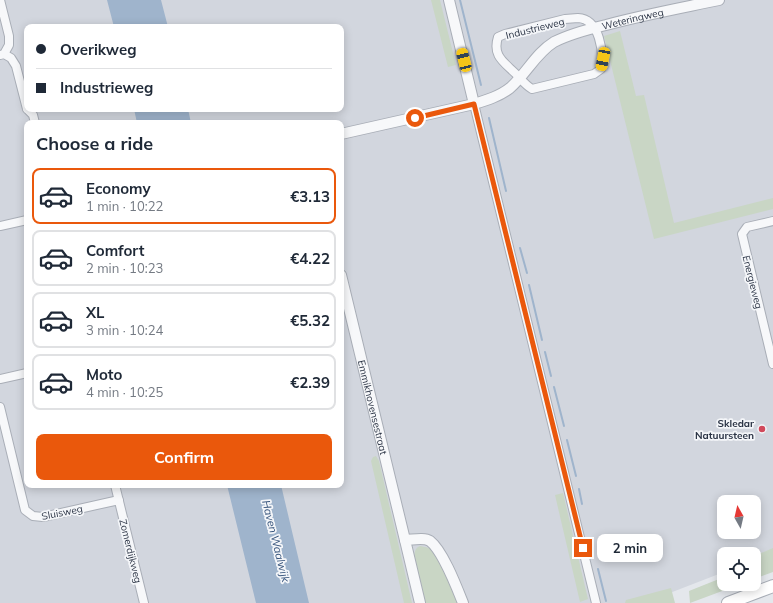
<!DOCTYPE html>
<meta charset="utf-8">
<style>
body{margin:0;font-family:Mulish,sans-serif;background:#f2f2f3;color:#1f2937;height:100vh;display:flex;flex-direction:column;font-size:15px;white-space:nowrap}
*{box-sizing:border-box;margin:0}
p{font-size:13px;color:#747a83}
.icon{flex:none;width:22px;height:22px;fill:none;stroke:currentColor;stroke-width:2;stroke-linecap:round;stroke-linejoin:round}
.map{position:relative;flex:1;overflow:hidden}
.sheet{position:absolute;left:24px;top:120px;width:320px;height:368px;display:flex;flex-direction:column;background:#fff;border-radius:8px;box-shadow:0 2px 10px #0003}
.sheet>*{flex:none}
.hud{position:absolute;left:24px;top:24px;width:320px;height:88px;border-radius:8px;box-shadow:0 2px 10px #0003;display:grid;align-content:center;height:88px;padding:0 12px;background:#fff}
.needle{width:26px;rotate:352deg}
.controls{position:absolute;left:717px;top:495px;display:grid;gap:8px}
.controls a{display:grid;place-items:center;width:44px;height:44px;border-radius:8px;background:#fff;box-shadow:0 2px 10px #0003;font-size:20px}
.end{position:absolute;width:18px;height:18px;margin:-9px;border:5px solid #ea580c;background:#fff;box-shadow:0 0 0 2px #fff}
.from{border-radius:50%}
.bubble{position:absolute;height:28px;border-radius:8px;background:#fff;box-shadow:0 2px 10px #0003;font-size:13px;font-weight:700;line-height:28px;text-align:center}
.car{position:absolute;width:12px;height:24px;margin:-12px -6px;border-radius:5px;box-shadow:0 0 3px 1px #0007;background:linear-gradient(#f5c518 24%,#345 0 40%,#f5c518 0 76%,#345 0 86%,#f5c518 0)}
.hud b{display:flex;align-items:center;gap:14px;height:38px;font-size:15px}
.hud b+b{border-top:1px solid #e0e1e3}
.hud i{width:10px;height:10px;background:#1f2937}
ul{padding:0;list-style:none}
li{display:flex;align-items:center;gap:12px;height:56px;margin:0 8px 6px;padding:0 4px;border:2px solid #e0e1e3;border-radius:8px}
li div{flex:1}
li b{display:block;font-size:15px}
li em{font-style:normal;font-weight:700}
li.selected{border-color:#ea580c}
li>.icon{width:36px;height:36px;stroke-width:1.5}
h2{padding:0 12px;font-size:18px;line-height:48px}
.button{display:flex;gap:8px;margin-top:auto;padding:8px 12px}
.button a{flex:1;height:46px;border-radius:8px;background:#ea580c;color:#fff;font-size:16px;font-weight:700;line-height:46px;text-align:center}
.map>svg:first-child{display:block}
.built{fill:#d2d6de;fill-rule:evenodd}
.green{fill:#c9d6c5}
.water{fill:#9fb4cc}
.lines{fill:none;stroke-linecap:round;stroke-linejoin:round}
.stream{stroke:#9fb4cc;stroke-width:2}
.minor-casing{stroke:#a9aeb7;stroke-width:10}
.tertiary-casing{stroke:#a9aeb7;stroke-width:12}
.secondary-casing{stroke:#a9aeb7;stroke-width:14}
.minor{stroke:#f7f8fa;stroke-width:8}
.tertiary{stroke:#f7f8fa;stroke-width:10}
.secondary{stroke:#fff;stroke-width:12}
.route{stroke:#ea580c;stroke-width:5}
.poi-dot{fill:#d1495b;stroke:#f4f6f9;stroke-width:1.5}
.labels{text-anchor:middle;stroke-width:3.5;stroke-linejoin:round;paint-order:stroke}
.street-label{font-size:10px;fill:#2b3445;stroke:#f4f6f9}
.poi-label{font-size:10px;font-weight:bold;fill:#2b3445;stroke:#f4f6f9;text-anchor:end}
.water-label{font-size:11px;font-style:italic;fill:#34527a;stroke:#f4f6f9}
</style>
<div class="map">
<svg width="773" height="603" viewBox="0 0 773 603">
<rect width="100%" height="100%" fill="#e4e7ec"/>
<!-- built -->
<path class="built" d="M 0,0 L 773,0 L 773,553 L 754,560 L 754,554 L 724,554 L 724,572 L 644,603 L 0,603 ZM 27,27 L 341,27 L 341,109 L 27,109 ZM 27,123 L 341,123 L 341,485 L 27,485 ZM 724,502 L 754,502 L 754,532 L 724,532 Z"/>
<!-- green -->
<path class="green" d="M 431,0 L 440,0 L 456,65 L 448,67 Z
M 620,31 L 636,96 L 644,95 L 674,223 L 773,198 L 773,209 L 654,239 L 604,36 Z
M 376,456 L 379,461 L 412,603 L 404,603 L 371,461 L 373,457 Z
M 563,493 L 588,599 L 580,602 L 555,495 Z
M 420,546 C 425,547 428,547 432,550 C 441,558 454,591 459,603 L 424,603 C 421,592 406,550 420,546 Z
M 773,548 L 773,572 L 754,579 L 754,556 Z
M 724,568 L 724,584 L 741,584 L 690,603 L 689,591 L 719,579 L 718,570 Z
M 671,588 L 675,603 L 625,603 L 626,600 Z"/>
<!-- water -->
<path class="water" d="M 107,0 L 161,0 L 168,27 L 114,27 Z
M 134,109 L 188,109 L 191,123 L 137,123 Z
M 227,485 L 281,485 L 309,603 L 256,603 Z"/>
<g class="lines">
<!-- stream -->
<path class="stream" d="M 460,0 L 481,85
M 489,118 L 506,191
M 520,248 L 527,273
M 529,285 L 542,340
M 545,352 L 551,376
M 554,387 L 564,426
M 567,440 L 576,476
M 579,489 L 582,504
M 598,569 L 606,601"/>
<!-- minor casing -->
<g class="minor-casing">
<path id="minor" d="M 0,0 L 9,36 L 9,45 L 4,54
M 578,18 C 600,19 604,53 601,69 L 594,74 L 532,89 C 525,85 521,79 516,74 C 504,62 492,56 498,37 L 505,34 L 565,19 Z
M 0,55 L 4,54 L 11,58 L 16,66 L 27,109
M 474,104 L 596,603
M 27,109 L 33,115 L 35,123
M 773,221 L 747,227 L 742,234 L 773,364
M 0,226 L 27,220
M 0,379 L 27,373
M 0,407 L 25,510 L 33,516 L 43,517 L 119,500
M 115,485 L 144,603"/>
</g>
<!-- tertiary casing -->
<g class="tertiary-casing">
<g id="tertiary">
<path d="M 449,0 L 474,104"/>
<path id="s1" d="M 341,134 L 474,104 C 487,100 500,96 510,88 C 526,74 536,53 554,42 C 570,34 589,29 606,25 C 643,15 681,8 719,0"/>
<path id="s2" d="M 341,275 L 405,540"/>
<path d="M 420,603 L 405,540 C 412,540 424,537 430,541 C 443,551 457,588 463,603"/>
</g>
</g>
<!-- secondary casing -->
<g class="secondary-casing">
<path id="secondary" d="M 728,603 L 773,586"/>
</g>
<!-- minor -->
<use href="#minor" class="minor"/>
<!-- tertiary -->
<use href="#tertiary" class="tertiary"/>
<!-- secondary -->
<use href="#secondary" class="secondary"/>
</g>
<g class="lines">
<!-- route -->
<path class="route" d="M 415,118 L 474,104 L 583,548"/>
</g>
<!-- markers -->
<circle class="poi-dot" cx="762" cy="429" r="4"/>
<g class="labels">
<!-- street labels -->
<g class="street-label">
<text dy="4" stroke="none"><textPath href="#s1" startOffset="322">Weteringweg</textPath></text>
<text transform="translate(535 28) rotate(-14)" y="4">Industrieweg</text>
<text transform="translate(753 282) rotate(76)" y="4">Energieweg</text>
<text dy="4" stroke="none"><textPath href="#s2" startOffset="136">Emmikhovensestraat</textPath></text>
<text transform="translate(62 512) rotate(-11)" y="4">Sluisweg</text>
<text transform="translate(131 551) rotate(76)" y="4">Zomerdijkweg</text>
</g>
<!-- poi labels -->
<g class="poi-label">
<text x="754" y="427">Skledar<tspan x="754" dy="12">Natuursteen</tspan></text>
</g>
<!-- water labels -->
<g class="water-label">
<text transform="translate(276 541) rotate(76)" y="4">Haven Waalwijk</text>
</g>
</g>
</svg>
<div class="controls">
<a><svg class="needle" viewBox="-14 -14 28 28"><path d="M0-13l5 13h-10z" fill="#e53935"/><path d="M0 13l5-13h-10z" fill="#747a83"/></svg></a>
<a><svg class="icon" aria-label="locate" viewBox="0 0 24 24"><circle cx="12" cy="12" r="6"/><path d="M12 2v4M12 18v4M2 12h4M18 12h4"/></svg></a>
</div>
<i class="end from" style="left:415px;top:118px"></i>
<i class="end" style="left:583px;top:548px"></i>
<div class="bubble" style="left:597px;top:534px;width:66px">2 min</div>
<i class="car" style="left:603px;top:59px;rotate:191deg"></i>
<i class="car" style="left:464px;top:60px;rotate:346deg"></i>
<div class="hud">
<b><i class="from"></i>Overikweg</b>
<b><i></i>Industrieweg</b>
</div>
<section class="sheet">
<h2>Choose a ride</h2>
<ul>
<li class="selected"><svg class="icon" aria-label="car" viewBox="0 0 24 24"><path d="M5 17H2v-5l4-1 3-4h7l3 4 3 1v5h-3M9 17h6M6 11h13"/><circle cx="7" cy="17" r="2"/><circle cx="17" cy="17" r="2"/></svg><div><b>Economy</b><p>1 min · 10:22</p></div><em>€3.13</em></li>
<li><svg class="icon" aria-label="car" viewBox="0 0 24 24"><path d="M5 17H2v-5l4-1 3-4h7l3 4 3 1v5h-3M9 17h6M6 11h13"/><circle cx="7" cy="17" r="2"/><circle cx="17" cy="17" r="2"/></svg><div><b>Comfort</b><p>2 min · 10:23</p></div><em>€4.22</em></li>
<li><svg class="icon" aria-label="car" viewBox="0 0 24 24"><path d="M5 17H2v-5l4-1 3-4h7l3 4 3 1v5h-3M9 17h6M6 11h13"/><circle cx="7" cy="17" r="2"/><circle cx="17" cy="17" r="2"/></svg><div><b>XL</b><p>3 min · 10:24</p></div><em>€5.32</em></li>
<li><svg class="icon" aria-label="car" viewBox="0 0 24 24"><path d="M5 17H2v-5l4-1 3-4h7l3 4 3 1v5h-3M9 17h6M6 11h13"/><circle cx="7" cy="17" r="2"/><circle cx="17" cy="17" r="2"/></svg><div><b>Moto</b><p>4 min · 10:25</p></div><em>€2.39</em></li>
</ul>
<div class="button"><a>Confirm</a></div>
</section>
</div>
